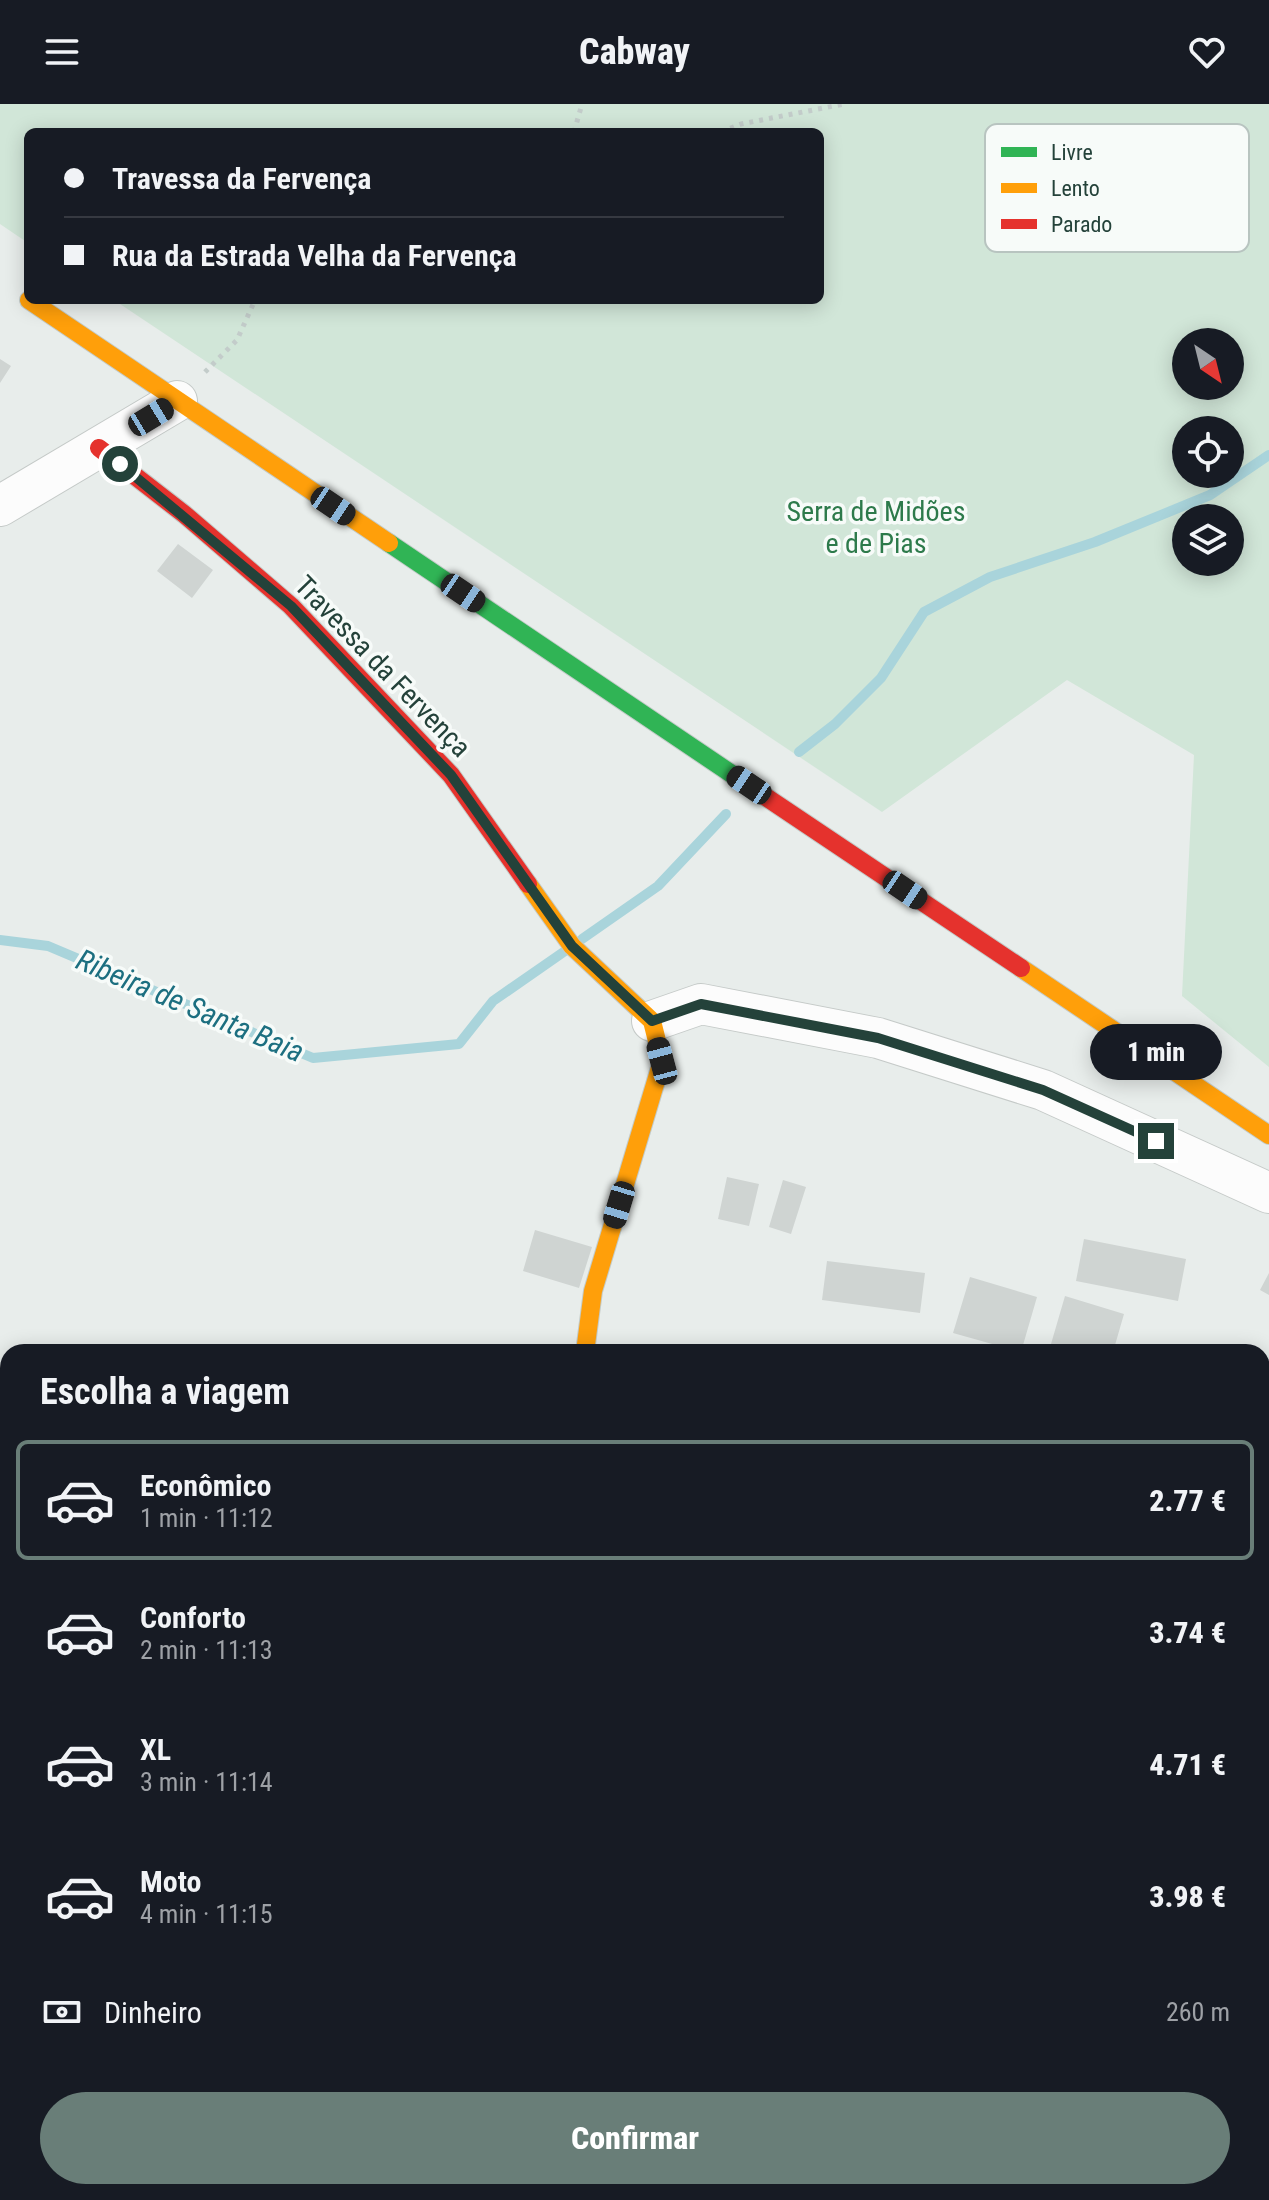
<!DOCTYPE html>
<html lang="pt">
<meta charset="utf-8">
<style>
body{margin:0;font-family:"Roboto Condensed",sans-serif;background:#20242c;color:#f1f3f6;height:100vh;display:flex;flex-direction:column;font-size:30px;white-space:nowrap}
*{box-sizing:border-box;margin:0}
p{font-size:26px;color:#9ea1a6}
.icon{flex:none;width:44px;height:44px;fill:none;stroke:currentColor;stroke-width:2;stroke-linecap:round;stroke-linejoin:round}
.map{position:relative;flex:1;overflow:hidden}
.details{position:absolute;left:0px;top:1240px;width:1270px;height:856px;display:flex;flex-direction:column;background:#171b24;border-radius:24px 24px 0 0;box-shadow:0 4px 20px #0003}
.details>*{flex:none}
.top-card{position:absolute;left:24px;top:24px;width:800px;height:176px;border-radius:12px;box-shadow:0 4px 20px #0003;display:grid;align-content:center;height:176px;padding:0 40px;background:#171b24}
.needle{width:52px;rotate:145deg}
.buttons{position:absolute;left:1172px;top:224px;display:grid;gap:16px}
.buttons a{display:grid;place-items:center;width:72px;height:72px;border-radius:50%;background:#171b24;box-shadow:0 4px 20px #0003;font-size:40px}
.end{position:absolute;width:36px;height:36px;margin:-18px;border:10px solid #24423a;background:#fff;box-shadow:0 0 0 4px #fff}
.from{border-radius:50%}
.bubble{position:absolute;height:56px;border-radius:28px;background:#171b24;box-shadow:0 4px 20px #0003;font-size:26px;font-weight:800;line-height:56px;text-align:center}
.car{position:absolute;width:24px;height:48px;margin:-24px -12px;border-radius:10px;box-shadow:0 0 6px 2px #0007;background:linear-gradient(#222 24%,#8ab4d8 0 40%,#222 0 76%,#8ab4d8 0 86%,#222 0)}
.top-card b{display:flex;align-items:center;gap:28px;height:76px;font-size:30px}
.top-card b+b{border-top:2px solid #363941}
.top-card i{width:20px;height:20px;background:#f1f3f6}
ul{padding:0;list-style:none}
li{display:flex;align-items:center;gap:24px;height:120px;margin:0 16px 12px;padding:0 24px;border:4px solid transparent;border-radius:12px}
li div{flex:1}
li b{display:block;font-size:30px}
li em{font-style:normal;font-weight:800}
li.current{border-color:#697e78}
li>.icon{width:72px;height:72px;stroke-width:1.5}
h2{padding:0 40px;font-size:36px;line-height:96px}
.pay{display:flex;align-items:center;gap:20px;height:88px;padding:0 40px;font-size:30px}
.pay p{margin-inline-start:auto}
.primary-button{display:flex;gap:16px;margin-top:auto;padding:16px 40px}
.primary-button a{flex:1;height:92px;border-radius:48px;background:#697e78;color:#fff;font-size:32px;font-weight:800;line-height:92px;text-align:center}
header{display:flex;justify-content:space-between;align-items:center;height:104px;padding:0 40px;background:#171b24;font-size:36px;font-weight:800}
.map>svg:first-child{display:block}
.built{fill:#d6dedb}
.green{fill:#d1e6d8;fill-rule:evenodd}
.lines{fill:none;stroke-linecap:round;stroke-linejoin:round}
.stream{stroke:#a9d4db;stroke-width:10}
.building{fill:#cfd4d2}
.lane-casing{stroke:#c5cac8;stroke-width:22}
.street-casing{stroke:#c5cac8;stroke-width:42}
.fast-casing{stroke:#c3cbc8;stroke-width:20}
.slow-casing{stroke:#c3cbc8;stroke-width:20}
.jam-casing{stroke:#c3cbc8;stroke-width:20}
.path{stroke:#c3ccca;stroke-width:5;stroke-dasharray:4 6;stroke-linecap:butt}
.lane{stroke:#fcfcfc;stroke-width:20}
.street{stroke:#fcfcfc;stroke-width:40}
.fast{stroke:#30b455;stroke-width:18}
.slow{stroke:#ff9f0a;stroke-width:18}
.jam{stroke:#e5322d;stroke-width:18}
.rail-casing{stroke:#c9cdcc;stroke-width:9}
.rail{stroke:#f7fbf9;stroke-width:6;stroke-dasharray:18;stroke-linecap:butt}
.route{stroke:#24423a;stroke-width:10}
.labels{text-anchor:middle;stroke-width:7;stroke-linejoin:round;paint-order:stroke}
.park-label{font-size:28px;fill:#2d7a4b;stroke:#f7fbf9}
.street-label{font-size:28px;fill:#24423a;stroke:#f7fbf9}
.water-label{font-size:30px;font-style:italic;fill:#1c6f80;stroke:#f7fbf9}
.key{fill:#f7fbf9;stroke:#b8c4c0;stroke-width:2}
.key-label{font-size:22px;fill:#24423a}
</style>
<header><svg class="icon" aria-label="menu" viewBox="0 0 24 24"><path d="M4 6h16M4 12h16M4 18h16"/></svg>Cabway<svg class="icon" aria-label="heart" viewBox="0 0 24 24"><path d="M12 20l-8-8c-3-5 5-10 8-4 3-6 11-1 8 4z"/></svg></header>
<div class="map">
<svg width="1269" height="2096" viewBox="0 0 1269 2096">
<rect width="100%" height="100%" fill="#e8edeb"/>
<!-- built -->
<path class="built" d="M 1262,1603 L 1269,1605 L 1269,1679 L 1262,1677 Z
M 0,1666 L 8,1676 L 8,2088 L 233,2088 L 235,2096 L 0,2096 Z"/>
<!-- green -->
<path class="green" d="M 0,0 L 1269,0 L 1269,963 L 1182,892 L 1194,651 L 1067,576 L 882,708 L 114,196 L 820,196 L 820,28 L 28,28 L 28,139 L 0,120 ZM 1186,238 L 1230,238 L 1230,282 L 1186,282 ZM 1186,326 L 1230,326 L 1230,370 L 1186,370 ZM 1186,414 L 1230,414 L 1230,458 L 1186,458 Z"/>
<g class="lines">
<!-- stream -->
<path class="stream" d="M 799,648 L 835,620 L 881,574 L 924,508 L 990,473 L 1095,438 L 1210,391 L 1269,351
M 582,835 L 658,782 L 726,710
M 0,836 L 48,842 L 313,954 L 459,940 L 493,897 L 565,847"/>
</g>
<!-- building -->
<path class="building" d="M 0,255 L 11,262 L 0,279 Z
M 178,440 L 213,466 L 192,494 L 157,467 Z
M 727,1073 L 759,1080 L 749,1122 L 718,1115 Z
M 783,1076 L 806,1083 L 791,1130 L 769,1123 Z
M 535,1126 L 592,1143 L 579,1184 L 523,1167 Z
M 1084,1135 L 1186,1155 L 1178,1197 L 1076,1177 Z
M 827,1157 L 925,1169 L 920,1209 L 822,1196 Z
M 1269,1169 L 1269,1191 L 1260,1186 Z
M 970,1173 L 1037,1193 L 1021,1248 L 953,1229 Z
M 1065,1192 L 1124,1210 L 1113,1248 L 1079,1248 L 1051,1240 Z
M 0,1754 L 8,1765 L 8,1950 L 0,1956 Z
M 8,2016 L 8,2088 L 188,2088 L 194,2096 L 0,2096 L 0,2022 Z
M 319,2088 L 398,2088 L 399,2096 L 321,2096 Z"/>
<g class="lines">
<!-- lane casing -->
<g class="lane-casing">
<path id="lane" d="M 1262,1387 L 1269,1389"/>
</g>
<!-- street casing -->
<g class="street-casing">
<path id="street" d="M 0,402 L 177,297
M 652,917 L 701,900 L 878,934 L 1043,986 L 1269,1089
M 1262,1283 L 1269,1276
M 0,1522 L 8,1524
M 1152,2088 L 1159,2096"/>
</g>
<!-- fast casing -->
<g class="fast-casing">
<path id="fast" d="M 389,439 L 751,683"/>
</g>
<!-- slow casing -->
<g class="slow-casing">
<path id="slow" d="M 29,196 L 389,439
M 528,780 L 572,842 L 652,917 L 662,957 L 593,1187 L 585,1248
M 1021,864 L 1269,1031"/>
</g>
<!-- jam casing -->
<g class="jam-casing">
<path id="jam" d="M 99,344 L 184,410 L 291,502 L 451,671 L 528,780
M 751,683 L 1021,864"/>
</g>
<!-- path -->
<path class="path" d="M 574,28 L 582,0
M 721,28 L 741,20 L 844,0
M 205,268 L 237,236 L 255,196
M 0,1277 L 8,1279"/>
<!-- lane -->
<use href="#lane" class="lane"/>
<!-- street -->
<use href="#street" class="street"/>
<!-- fast -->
<use href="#fast" class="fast"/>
<!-- slow -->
<use href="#slow" class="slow"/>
<!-- jam -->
<use href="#jam" class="jam"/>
<!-- rail casing -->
<g class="rail-casing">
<path id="rail" d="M 0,1323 L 8,1325
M 0,1347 L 8,1349
M 1262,1628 L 1269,1630
M 1262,1651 L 1269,1653"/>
</g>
<!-- rail -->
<use href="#rail" class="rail"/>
</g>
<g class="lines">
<!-- route -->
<path class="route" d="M 120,360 L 291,502 L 451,671 L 572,842 L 652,917 L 701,900 L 878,934 L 1043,986 L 1156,1037"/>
</g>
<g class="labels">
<!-- park labels -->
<g class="park-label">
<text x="876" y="417">Serra de Midões<tspan x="876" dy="32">e de Pias</tspan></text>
</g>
<!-- street labels -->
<g class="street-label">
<text transform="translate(383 562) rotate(46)" y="10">Travessa da Fervença</text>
</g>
<!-- water labels -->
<g class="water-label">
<text transform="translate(190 902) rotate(23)" y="10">Ribeira de Santa Baia</text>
</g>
</g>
<!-- legend -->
<rect x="985" y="20" width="264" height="128" rx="12" class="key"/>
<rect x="1001" y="43" width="36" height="10" fill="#30b455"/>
<rect x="1001" y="79" width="36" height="10" fill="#ff9f0a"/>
<rect x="1001" y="115" width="36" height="10" fill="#e5322d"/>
<g class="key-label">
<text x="1051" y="56">Livre</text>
<text x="1051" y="92">Lento</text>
<text x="1051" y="128">Parado</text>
</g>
</svg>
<div class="buttons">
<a><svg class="needle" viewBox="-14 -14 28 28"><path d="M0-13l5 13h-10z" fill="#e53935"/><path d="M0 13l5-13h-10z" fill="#9ea1a6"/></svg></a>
<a><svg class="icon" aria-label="locate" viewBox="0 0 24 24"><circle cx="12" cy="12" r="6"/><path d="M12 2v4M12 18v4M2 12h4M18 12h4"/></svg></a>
<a><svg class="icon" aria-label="layers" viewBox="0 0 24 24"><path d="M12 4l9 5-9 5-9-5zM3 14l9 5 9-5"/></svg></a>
</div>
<i class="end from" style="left:120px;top:360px"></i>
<i class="end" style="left:1156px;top:1037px"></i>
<div class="bubble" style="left:1090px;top:920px;width:132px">1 min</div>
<i class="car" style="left:151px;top:313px;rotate:59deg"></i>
<i class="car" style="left:333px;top:402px;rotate:124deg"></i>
<i class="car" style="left:463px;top:489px;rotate:124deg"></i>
<i class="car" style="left:749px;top:681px;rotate:304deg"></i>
<i class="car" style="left:905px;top:786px;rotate:124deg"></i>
<i class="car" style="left:662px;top:957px;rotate:345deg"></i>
<i class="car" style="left:619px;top:1101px;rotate:197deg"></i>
<div class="top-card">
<b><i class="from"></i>Travessa da Fervença</b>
<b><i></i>Rua da Estrada Velha da Fervença</b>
</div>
<section class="details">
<h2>Escolha a viagem</h2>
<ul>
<li class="current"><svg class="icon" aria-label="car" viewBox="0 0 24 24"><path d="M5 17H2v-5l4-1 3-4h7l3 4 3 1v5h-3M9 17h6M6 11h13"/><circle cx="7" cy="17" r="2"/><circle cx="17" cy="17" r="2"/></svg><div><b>Econômico</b><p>1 min · 11:12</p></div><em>2.77 €</em></li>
<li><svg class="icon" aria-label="car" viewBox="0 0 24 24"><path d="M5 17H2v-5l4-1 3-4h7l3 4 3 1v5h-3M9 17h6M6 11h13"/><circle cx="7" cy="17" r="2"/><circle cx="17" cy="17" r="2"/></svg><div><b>Conforto</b><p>2 min · 11:13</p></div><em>3.74 €</em></li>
<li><svg class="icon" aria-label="car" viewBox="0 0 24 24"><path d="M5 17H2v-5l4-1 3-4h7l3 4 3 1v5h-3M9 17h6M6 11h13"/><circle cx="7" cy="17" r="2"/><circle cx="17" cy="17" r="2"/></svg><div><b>XL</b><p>3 min · 11:14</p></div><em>4.71 €</em></li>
<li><svg class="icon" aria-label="car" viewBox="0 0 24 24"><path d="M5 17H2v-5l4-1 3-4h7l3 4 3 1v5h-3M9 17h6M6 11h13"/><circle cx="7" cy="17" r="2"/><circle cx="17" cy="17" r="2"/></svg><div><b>Moto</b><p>4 min · 11:15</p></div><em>3.98 €</em></li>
</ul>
<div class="pay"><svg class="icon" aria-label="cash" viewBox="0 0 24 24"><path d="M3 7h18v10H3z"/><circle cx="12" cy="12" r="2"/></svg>Dinheiro<p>260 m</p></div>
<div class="primary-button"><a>Confirmar</a></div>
</section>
</div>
